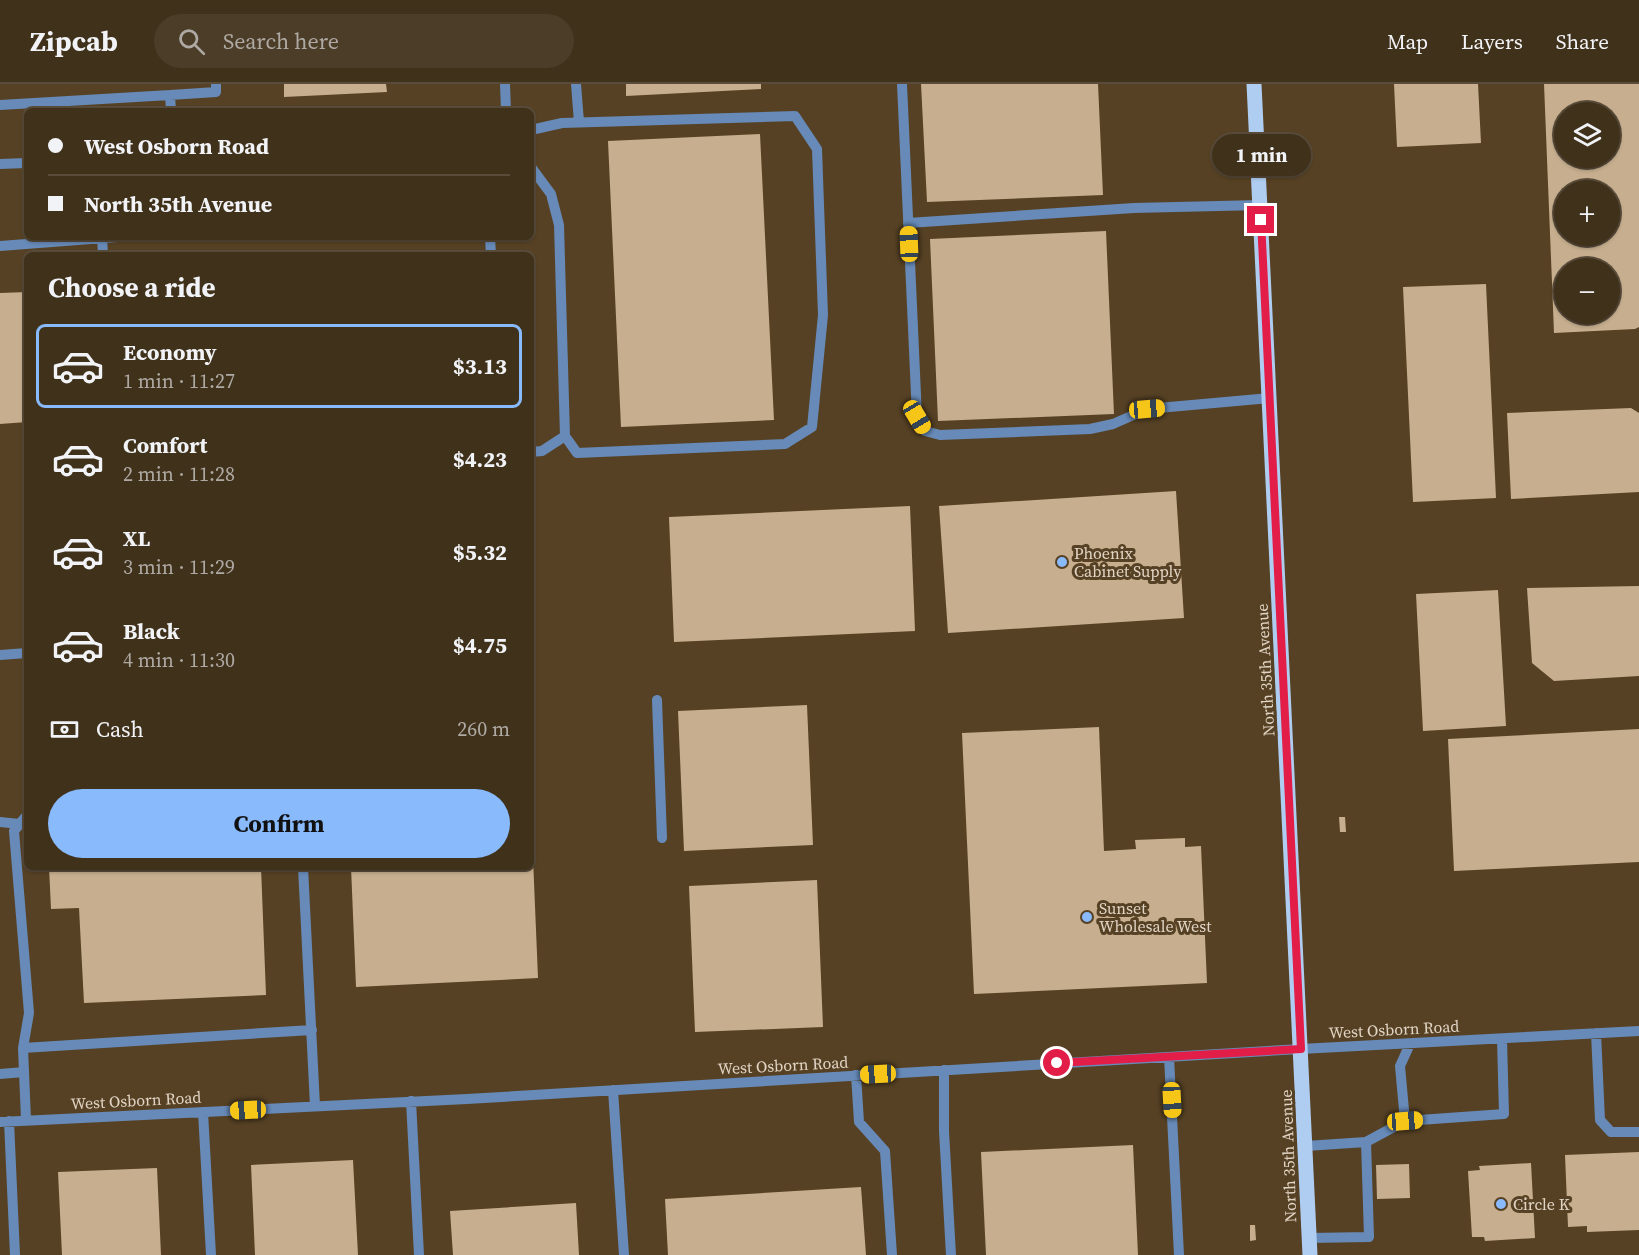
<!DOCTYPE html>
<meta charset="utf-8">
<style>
body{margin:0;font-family:"Source Serif 4",serif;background:#4b3d28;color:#f1f3f6;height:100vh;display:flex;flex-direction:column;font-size:22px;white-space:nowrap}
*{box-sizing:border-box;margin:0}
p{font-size:20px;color:#aea9a3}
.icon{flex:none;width:33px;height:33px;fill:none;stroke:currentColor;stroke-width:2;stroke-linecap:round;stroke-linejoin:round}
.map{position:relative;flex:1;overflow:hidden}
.panel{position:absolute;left:24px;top:168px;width:510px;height:618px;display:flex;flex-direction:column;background:#40311b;border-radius:9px;box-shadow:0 2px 4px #0004,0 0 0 2px #594c3a}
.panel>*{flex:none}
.guide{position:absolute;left:24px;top:24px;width:510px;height:132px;border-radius:9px;box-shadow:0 2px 4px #0004,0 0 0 2px #594c3a;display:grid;align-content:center;height:132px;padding:0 24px;background:#40311b}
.buttons{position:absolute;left:1554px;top:18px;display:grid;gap:12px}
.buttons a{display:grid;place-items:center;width:66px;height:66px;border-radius:50%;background:#40311b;box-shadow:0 2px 4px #0004,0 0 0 2px #594c3a;font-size:30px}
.end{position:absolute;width:27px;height:27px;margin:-14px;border:8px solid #e11d48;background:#fff;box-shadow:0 0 0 3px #fff}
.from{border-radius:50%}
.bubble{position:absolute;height:42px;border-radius:21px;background:#40311b;box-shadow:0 2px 4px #0004,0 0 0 2px #594c3a;font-size:20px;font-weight:700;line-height:42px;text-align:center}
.car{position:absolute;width:18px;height:36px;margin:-18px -9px;border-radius:8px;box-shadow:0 0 4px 2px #0007;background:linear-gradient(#f5c518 24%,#345 0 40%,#f5c518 0 76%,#345 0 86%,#f5c518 0)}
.guide b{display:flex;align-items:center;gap:21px;height:57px;font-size:22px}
.guide b+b{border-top:2px solid #594c3a}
.guide i{width:15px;height:15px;background:#f1f3f6}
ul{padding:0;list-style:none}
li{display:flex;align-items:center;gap:18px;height:84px;margin:0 12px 9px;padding:0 12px;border:3px solid transparent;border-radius:9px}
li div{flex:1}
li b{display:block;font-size:22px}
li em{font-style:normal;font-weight:700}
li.current{border-color:#89bafc}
li>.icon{width:54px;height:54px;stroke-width:1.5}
h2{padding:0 24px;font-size:27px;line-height:72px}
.pay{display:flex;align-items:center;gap:15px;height:66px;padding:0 24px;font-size:22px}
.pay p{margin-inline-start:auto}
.action{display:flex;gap:12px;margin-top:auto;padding:12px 24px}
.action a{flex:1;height:69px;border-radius:36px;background:#89bafc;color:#111;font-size:24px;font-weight:700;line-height:69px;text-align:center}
header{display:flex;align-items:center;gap:36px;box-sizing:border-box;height:84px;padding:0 30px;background:#40311b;border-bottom:2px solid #594c3a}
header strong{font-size:28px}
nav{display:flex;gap:33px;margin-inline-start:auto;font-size:21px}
.search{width:420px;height:54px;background:#4b3d28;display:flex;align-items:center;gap:15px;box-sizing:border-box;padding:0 21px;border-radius:33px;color:#aea9a3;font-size:22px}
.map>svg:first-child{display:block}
.building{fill:#c6ae8e;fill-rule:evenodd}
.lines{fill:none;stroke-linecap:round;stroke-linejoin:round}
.minor{stroke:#678ab8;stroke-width:10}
.major{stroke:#afccf1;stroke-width:15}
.route{stroke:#e11d48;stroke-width:8}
.poi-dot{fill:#89bafc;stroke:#564124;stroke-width:2}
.labels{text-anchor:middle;stroke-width:6;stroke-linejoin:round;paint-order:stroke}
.poi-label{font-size:16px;fill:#e2d5c5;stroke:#564124;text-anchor:start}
.street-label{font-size:16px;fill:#e2d5c5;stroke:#564124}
</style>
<header>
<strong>Zipcab</strong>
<div class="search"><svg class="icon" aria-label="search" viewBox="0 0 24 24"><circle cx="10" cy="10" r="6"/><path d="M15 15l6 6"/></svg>Search here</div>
<nav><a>Map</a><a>Layers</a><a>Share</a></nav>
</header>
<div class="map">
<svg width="1639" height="1171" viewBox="0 0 1639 1171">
<rect width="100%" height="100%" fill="#564124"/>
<!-- building -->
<path class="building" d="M 284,0 L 386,0 L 387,8 L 284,13 Z
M 626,0 L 761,0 L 761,5 L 626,12 Z
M 921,0 L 1098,0 L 1103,111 L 927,118 Z
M 1394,0 L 1478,0 L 1481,59 L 1397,63 Z
M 1544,0 L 1639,0 L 1639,243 L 1635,245 L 1554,249 ZM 1564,28 L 1610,28 L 1610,74 L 1564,74 ZM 1564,106 L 1610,106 L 1610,152 L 1564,152 ZM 1564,184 L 1610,184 L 1610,230 L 1564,230 Z
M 760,50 L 774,336 L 621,343 L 608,57 Z
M 1106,147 L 1114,330 L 938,337 L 930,155 Z
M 1486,200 L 1496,414 L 1413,418 L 1403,203 Z
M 27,208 L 27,338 L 0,340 L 0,209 Z
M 1631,324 L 1639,329 L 1639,408 L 1511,415 L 1507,329 Z
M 1176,407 L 1184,534 L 948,549 L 939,422 Z
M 910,422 L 915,547 L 674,558 L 669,433 Z
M 1639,502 L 1639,592 L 1554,597 L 1532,579 L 1527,504 Z
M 1498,506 L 1506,642 L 1423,647 L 1416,510 Z
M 807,621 L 813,761 L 684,767 L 678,627 Z
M 1099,643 L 1104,767 L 1136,765 L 1135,756 L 1185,754 L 1185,763 L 1201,762 L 1207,899 L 974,910 L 962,649 Z
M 1639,645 L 1639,778 L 1454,787 L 1448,655 Z
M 1339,733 L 1345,733 L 1346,748 L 1340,748 Z
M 533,774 L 538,894 L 356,903 L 351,783 L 531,783 L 531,775 Z
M 49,783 L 261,783 L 266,911 L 84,919 L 79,824 L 51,825 Z
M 817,796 L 823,943 L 695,948 L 689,802 Z
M 1133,1061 L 1138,1171 L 986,1171 L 981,1068 Z
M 1639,1068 L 1639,1146 L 1587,1148 L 1587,1142 L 1568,1143 L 1565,1071 Z
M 353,1076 L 358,1171 L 255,1171 L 251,1081 Z
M 1531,1079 L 1535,1154 L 1485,1157 L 1484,1153 L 1472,1153 L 1468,1087 L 1480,1086 L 1479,1082 Z
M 1409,1080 L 1410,1114 L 1377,1115 L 1376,1081 Z
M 157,1084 L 161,1171 L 62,1171 L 58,1088 Z
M 861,1103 L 866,1171 L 668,1171 L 665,1115 Z
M 576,1119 L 579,1171 L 453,1171 L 450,1127 Z
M 1250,1141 L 1255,1141 L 1256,1156 L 1250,1157 Z"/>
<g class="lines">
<!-- minor -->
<path class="minor" d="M 505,0 L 506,27
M 576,0 L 579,38
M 902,0 L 917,333 L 925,347 L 940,351 L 1090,345 L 1113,340 L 1147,325 L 1270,314
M 0,21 L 170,11
M 171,27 L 170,11 L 216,8 L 216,0
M 531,46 L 562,39 L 795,32 L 817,65 L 823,231 L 812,343 L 785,360 L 577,369 L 565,352
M 0,80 L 27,79
M 531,83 L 551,110 L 559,141 L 565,352 L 542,367 L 531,368
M 908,139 L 1134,124 L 1260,121
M 102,153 L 103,171
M 490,153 L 491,171
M 0,162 L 117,153
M 0,571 L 27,569
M 657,616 L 662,754
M 0,738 L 19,740
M 303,783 L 315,1022
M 1596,949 L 1600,1036 L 1611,1048 L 1639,1048
M 23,964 L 29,929 L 14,747 L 27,731
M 1169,973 L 1179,1171
M 944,986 L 944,1047 L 951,1171
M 0,990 L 24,988
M 856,991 L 859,1038 L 885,1067 L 892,1171
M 613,1006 L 624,1171
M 411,1017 L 419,1171
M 203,1028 L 211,1171
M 26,1036 L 23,964 L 312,946
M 9,1037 L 15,1171
M 1405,1037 L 1400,982 L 1410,960
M 0,1038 L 467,1015 L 1301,965 L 1639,947
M 1306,1062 L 1366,1058
M 1309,1154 L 1369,1153 L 1366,1058 L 1405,1037 L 1504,1030 L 1502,955"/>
<!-- major -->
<path class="major" d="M 1254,0 L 1310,1171"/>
</g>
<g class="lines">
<!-- route -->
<path class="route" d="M 1057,979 L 1301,965 L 1261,136"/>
</g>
<!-- markers -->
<g class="poi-dot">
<circle cx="1062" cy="478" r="6"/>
<circle cx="1087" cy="833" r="6"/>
<circle cx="1501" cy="1120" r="6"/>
</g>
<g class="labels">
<!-- poi labels -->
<g class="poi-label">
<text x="1074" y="475">Phoenix<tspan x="1074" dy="18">Cabinet Supply</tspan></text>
<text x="1099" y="830">Sunset<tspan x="1099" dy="18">Wholesale West</tspan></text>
<text x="1513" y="1126">Circle K</text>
</g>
<!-- street labels -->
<g class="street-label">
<text transform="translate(1265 586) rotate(-93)" y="6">North 35th Avenue</text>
<text transform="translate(1394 945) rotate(-3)" y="6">West Osborn Road</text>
<text transform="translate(783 981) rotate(-3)" y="6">West Osborn Road</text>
<text transform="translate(136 1016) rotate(-3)" y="6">West Osborn Road</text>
<text transform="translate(1288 1072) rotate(-92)" y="6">North 35th Avenue</text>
</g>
</g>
</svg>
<div class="buttons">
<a><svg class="icon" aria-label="layers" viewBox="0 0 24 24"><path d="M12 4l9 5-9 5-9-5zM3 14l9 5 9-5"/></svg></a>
<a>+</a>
<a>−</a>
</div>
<i class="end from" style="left:1057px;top:979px"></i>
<i class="end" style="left:1261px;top:136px"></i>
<div class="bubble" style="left:1212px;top:50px;width:99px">1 min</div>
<i class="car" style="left:909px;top:160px;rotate:358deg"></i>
<i class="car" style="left:1147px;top:325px;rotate:85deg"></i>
<i class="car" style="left:917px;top:333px;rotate:149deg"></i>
<i class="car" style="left:878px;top:990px;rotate:267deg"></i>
<i class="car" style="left:1172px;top:1016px;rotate:177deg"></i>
<i class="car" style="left:248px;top:1026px;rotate:267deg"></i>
<i class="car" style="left:1405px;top:1037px;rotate:86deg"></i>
<div class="guide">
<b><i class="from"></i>West Osborn Road</b>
<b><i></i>North 35th Avenue</b>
</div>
<section class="panel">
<h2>Choose a ride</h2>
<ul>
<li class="current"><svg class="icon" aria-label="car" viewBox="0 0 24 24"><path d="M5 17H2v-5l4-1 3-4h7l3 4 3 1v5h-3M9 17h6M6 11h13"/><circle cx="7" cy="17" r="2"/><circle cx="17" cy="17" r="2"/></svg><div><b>Economy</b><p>1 min · 11:27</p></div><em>$3.13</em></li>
<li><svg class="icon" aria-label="car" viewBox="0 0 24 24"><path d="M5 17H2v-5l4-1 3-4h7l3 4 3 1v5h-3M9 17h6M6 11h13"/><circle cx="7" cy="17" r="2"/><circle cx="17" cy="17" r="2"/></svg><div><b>Comfort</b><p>2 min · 11:28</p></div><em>$4.23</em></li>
<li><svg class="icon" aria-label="car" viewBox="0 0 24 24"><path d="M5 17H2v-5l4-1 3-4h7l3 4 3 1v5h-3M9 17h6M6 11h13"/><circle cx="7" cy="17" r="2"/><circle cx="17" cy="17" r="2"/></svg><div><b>XL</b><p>3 min · 11:29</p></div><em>$5.32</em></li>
<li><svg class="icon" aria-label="car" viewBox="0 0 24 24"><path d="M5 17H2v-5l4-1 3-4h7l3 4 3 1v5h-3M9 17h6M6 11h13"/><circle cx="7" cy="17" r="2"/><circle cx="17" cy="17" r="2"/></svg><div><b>Black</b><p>4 min · 11:30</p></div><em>$4.75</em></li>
</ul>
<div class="pay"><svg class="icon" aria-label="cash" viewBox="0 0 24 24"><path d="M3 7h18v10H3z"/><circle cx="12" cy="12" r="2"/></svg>Cash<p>260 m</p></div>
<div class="action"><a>Confirm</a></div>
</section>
</div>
